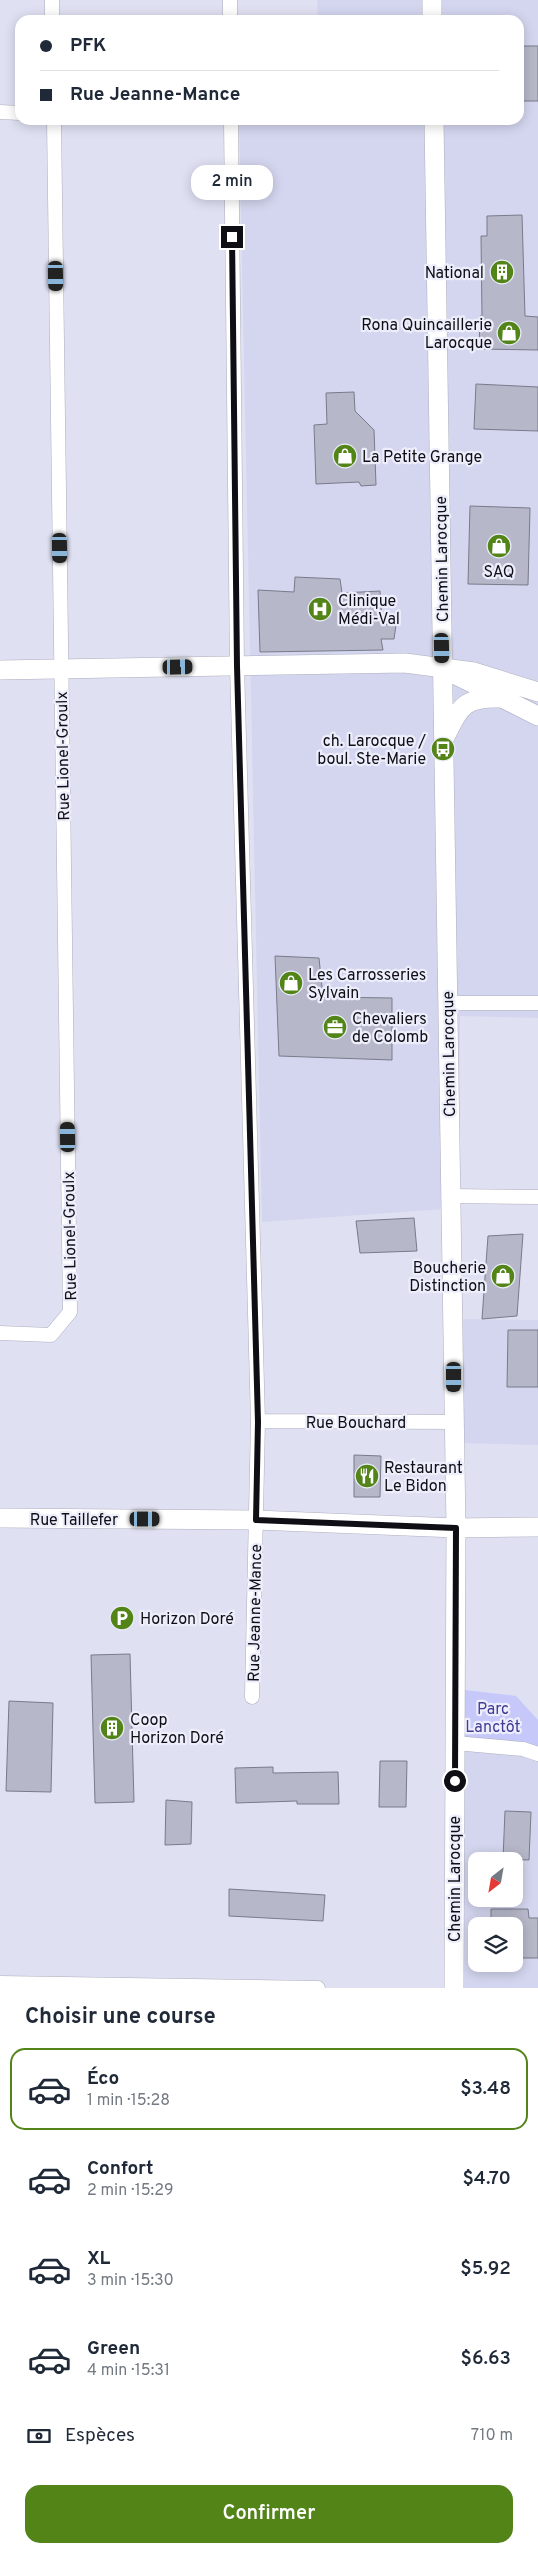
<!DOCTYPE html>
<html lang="fr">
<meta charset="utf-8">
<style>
body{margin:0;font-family:Overpass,sans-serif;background:#f2f2f3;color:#1f2937;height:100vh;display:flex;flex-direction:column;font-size:19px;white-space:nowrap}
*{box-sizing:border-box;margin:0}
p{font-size:16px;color:#747a83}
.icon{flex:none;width:28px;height:28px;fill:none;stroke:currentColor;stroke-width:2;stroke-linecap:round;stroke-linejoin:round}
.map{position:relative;height:1988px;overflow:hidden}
.sheet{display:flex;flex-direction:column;background:#fff;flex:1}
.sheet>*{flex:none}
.guide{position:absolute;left:15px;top:15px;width:509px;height:110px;border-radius:15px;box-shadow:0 2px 12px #0003;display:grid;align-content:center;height:110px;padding:0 25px;background:#fff}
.needle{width:32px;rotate:211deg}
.fabs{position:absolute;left:468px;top:1852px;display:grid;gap:10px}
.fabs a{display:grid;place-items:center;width:55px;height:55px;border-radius:10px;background:#fff;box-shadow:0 2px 12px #0003;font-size:25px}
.end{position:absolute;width:22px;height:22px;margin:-11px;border:6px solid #0e0e14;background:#fff;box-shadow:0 0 0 2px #fff}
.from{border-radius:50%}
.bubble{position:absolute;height:35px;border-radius:15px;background:#fff;box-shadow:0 2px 12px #0003;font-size:16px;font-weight:600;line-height:35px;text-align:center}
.car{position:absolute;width:15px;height:30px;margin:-15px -8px;border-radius:6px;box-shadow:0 0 4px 1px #0007;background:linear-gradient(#222 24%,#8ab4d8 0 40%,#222 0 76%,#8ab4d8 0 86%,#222 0)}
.guide b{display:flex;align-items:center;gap:18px;height:48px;font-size:19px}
.guide b+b{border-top:1px solid #e0e1e3}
.guide i{width:12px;height:12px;background:#1f2937}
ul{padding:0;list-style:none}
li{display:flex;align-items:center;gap:15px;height:82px;margin:0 10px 8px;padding:0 15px;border:2px solid transparent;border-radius:15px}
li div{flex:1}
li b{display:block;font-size:19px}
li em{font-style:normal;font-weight:600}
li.selected{border-color:#528418}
li>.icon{width:45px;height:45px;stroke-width:1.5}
h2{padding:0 25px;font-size:22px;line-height:60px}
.pay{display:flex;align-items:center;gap:12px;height:55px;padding:0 25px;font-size:19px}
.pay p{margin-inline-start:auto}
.primary-button{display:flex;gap:10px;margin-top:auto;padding:10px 25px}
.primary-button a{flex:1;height:58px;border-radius:15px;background:#528418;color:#fff;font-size:20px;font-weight:600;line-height:58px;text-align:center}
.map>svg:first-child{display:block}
.built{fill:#d4d6ef;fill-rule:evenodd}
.green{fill:#c5c8f9}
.building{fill:#b6b7c8;stroke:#797a8a}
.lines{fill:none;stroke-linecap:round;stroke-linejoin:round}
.street-casing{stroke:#acaebe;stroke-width:15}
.secondary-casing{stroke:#acaebe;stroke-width:20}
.street{stroke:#fff;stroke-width:14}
.secondary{stroke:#fff;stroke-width:19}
.route{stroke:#0e0e14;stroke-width:6}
.labels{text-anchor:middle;stroke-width:4.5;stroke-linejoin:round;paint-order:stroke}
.poi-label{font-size:16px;fill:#0e0e14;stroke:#edeefc;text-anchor:start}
.street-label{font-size:16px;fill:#0e0e14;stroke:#edeefc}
.park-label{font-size:16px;fill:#433b95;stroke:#edeefc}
</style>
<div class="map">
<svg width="538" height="1988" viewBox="0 0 538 1988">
<rect width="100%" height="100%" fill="#dfe0f2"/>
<!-- built -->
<path class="built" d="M 317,0 L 538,0 L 538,1018 L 460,1016 L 459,1208 L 262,1222 L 239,120 L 519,120 L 519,20 L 318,20 Z
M 458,1319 L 538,1320 L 538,1445 L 459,1443 Z
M 465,1739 L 538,1748 L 538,1988 L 464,1988 ZM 476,1861 L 514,1861 L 514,1899 L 476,1899 ZM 476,1926 L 514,1926 L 514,1964 L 476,1964 Z"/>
<!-- green -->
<path class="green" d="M 465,1690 L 516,1696 L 538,1720 L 538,1748 L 465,1739 Z"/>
<!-- building -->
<path class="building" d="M 519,46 L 538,46 L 538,101 L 519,101 Z
M 522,215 L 525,316 L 538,317 L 538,350 L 479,349 L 480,316 L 482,316 L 481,236 L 487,236 L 487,216 Z
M 476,384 L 538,387 L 538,431 L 474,429 Z
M 354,392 L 355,411 L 374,430 L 376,485 L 361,486 L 359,482 L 316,484 L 314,425 L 327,424 L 326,393 Z
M 470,506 L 530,508 L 528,585 L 468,584 Z
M 295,577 L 340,579 L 342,593 L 380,591 L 382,624 L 396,625 L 394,639 L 381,639 L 383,650 L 260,652 L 258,590 L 294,592 Z
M 275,956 L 319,958 L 323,997 L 392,998 L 392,1060 L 279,1056 Z
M 414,1218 L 417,1251 L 360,1253 L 356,1221 Z
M 523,1234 L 517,1316 L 482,1319 L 488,1236 Z
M 508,1330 L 538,1330 L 538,1387 L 507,1387 Z
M 354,1455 L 381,1456 L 380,1497 L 354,1497 Z
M 130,1654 L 134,1802 L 95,1803 L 91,1655 Z
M 9,1701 L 53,1703 L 51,1792 L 6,1791 Z
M 380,1761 L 407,1761 L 406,1807 L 379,1807 Z
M 273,1767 L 273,1773 L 338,1772 L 339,1804 L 297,1804 L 297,1801 L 236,1803 L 235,1768 Z
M 166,1800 L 192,1802 L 191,1844 L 165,1845 Z
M 505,1811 L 531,1812 L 529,1860 L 503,1859 Z
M 229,1889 L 325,1895 L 323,1921 L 229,1916 Z
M 491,1909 L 528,1909 L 529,1918 L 538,1918 L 538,1958 L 521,1958 L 519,1954 L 514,1955 L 514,1926 L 491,1926 Z"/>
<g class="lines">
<!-- street casing -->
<g class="street-casing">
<path id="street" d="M 52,0 L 52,20
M 230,0 L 230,20
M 0,112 L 20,113
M 231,120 L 237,666 L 258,1421 L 252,1697
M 447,1003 L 538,1003
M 451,1196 L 538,1197
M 0,1333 L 51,1335 L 70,1312 L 54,120
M 258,1421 L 454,1422
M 455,1743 L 523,1749 L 538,1754
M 0,1983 L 318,1988"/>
</g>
<!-- secondary casing -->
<g class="secondary-casing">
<path id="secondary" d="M 432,0 L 432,20
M 434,120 L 456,1528 L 454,1988
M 0,670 L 405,663 L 474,672 L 538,692
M 454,674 L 538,716
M 444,739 C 460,708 462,697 500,698
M 0,1518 L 256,1520 L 456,1528 L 538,1527"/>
</g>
<!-- street -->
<use href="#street" class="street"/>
<!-- secondary -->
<use href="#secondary" class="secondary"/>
</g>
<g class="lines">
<!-- route -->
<path class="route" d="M 232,237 L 237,666 L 258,1422 L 256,1520 L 456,1528 L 455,1781"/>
</g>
<!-- icons -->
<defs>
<g id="building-disc" transform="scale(1.25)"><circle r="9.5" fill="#528418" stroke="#edeefc"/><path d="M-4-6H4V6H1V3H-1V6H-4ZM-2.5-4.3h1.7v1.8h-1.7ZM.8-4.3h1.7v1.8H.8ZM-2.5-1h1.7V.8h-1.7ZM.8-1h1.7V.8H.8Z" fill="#fff"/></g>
<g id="shop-disc" transform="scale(1.25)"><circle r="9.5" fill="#528418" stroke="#edeefc"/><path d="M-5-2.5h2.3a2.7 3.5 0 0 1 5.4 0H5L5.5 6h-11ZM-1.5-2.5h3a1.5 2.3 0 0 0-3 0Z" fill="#fff"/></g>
<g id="hospital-disc" transform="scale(1.25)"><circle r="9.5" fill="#528418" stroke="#edeefc"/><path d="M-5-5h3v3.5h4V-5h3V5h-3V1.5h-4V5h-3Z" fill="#fff"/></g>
<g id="bus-disc" transform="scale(1.25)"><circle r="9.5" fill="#528418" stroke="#edeefc"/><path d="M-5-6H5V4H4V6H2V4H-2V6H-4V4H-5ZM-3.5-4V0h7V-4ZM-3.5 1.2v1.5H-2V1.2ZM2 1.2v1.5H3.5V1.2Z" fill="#fff"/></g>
<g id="office-disc" transform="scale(1.25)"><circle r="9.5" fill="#528418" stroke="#edeefc"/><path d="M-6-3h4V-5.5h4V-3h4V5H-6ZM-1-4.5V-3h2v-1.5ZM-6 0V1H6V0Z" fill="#fff"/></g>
<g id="restaurant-disc" transform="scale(1.25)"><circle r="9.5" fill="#528418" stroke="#edeefc"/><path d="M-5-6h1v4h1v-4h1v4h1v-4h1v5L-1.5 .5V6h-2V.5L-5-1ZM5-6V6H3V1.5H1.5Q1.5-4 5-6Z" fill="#fff"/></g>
<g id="parking-disc" transform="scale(1.25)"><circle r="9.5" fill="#528418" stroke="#edeefc"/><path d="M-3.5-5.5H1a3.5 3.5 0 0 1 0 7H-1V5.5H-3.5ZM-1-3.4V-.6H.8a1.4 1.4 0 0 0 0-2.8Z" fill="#fff"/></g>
</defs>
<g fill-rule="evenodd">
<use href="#building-disc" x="502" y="272"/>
<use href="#shop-disc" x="509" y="333"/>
<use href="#shop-disc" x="345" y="456"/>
<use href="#shop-disc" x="499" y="546"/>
<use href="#hospital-disc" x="320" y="609"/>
<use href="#bus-disc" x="443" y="749"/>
<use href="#shop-disc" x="291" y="983"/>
<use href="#office-disc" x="335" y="1027"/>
<use href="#shop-disc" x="503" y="1276"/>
<use href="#restaurant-disc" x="367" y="1476"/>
<use href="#parking-disc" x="122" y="1618"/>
<use href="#building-disc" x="112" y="1728"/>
</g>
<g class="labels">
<!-- poi labels -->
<g class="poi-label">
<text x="484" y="278" text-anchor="end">National</text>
<text x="492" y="330" text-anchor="end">Rona Quincaillerie<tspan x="492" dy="18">Larocque</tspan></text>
<text x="362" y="462">La Petite Grange</text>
<text x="499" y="577" text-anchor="middle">SAQ</text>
<text x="338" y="606">Clinique<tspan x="338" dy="18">Médi-Val</tspan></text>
<text x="426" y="746" text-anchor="end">ch. Larocque /<tspan x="426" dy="18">boul. Ste-Marie</tspan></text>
<text x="308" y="980">Les Carrosseries<tspan x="308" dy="18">Sylvain</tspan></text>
<text x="352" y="1024">Chevaliers<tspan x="352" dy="18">de Colomb</tspan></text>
<text x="486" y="1273" text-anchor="end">Boucherie<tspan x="486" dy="18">Distinction</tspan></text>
<text x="384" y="1473">Restaurant<tspan x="384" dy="18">Le Bidon</tspan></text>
<text x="140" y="1624">Horizon Doré</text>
<text x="130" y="1725">Coop<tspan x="130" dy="18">Horizon Doré</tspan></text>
</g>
<!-- street labels -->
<g class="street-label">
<text transform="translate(441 559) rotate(-91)" y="6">Chemin Larocque</text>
<text transform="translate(62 756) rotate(-91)" y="6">Rue Lionel-Groulx</text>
<text transform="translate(448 1054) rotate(-91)" y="6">Chemin Larocque</text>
<text transform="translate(69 1236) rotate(-91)" y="6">Rue Lionel-Groulx</text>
<text x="356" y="1428">Rue Bouchard</text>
<text x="74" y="1525">Rue Taillefer</text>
<text transform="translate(254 1613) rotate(-89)" y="6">Rue Jeanne-Mance</text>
<text transform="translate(454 1879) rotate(-90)" y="6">Chemin Larocque</text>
</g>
<!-- park labels -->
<g class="park-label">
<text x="493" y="1714">Parc<tspan x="493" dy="18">Lanctôt</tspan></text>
</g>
</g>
</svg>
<div class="fabs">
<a><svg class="needle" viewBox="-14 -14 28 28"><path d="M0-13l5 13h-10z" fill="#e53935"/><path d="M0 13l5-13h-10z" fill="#747a83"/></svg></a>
<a><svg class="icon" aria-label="layers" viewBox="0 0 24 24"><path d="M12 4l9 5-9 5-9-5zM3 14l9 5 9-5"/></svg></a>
</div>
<i class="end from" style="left:455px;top:1781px"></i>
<i class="end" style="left:232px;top:237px"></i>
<div class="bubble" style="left:191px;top:165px;width:82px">2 min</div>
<i class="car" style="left:56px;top:276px;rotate:179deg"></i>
<i class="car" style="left:60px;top:548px;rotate:179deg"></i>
<i class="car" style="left:442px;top:648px;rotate:179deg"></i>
<i class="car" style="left:178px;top:667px;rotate:89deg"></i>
<i class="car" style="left:68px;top:1137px;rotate:359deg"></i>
<i class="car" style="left:454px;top:1377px;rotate:180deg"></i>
<i class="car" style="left:145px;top:1519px;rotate:90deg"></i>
<div class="guide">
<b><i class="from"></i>PFK</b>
<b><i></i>Rue Jeanne-Mance</b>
</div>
</div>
<section class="sheet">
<h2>Choisir une course</h2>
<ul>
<li class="selected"><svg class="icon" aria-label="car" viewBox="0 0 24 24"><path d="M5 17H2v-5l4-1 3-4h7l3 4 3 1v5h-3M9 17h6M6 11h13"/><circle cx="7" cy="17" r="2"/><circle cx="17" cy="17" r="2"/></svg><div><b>Éco</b><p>1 min · 15:28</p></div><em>$3.48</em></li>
<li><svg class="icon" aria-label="car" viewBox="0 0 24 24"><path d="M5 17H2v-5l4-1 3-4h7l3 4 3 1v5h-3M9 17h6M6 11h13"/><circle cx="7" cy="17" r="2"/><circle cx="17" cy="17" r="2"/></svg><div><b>Confort</b><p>2 min · 15:29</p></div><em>$4.70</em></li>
<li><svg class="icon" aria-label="car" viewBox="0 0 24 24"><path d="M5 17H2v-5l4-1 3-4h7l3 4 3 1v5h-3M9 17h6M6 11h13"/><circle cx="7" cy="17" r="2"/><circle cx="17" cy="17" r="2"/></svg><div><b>XL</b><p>3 min · 15:30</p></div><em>$5.92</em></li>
<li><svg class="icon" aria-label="car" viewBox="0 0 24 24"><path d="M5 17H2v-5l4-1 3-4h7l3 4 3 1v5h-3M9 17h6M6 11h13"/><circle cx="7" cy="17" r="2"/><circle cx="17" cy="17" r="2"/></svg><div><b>Green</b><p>4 min · 15:31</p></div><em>$6.63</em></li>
</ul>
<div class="pay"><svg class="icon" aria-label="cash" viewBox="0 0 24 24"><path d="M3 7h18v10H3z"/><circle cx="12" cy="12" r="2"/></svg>Espèces<p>710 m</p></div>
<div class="primary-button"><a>Confirmer</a></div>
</section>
